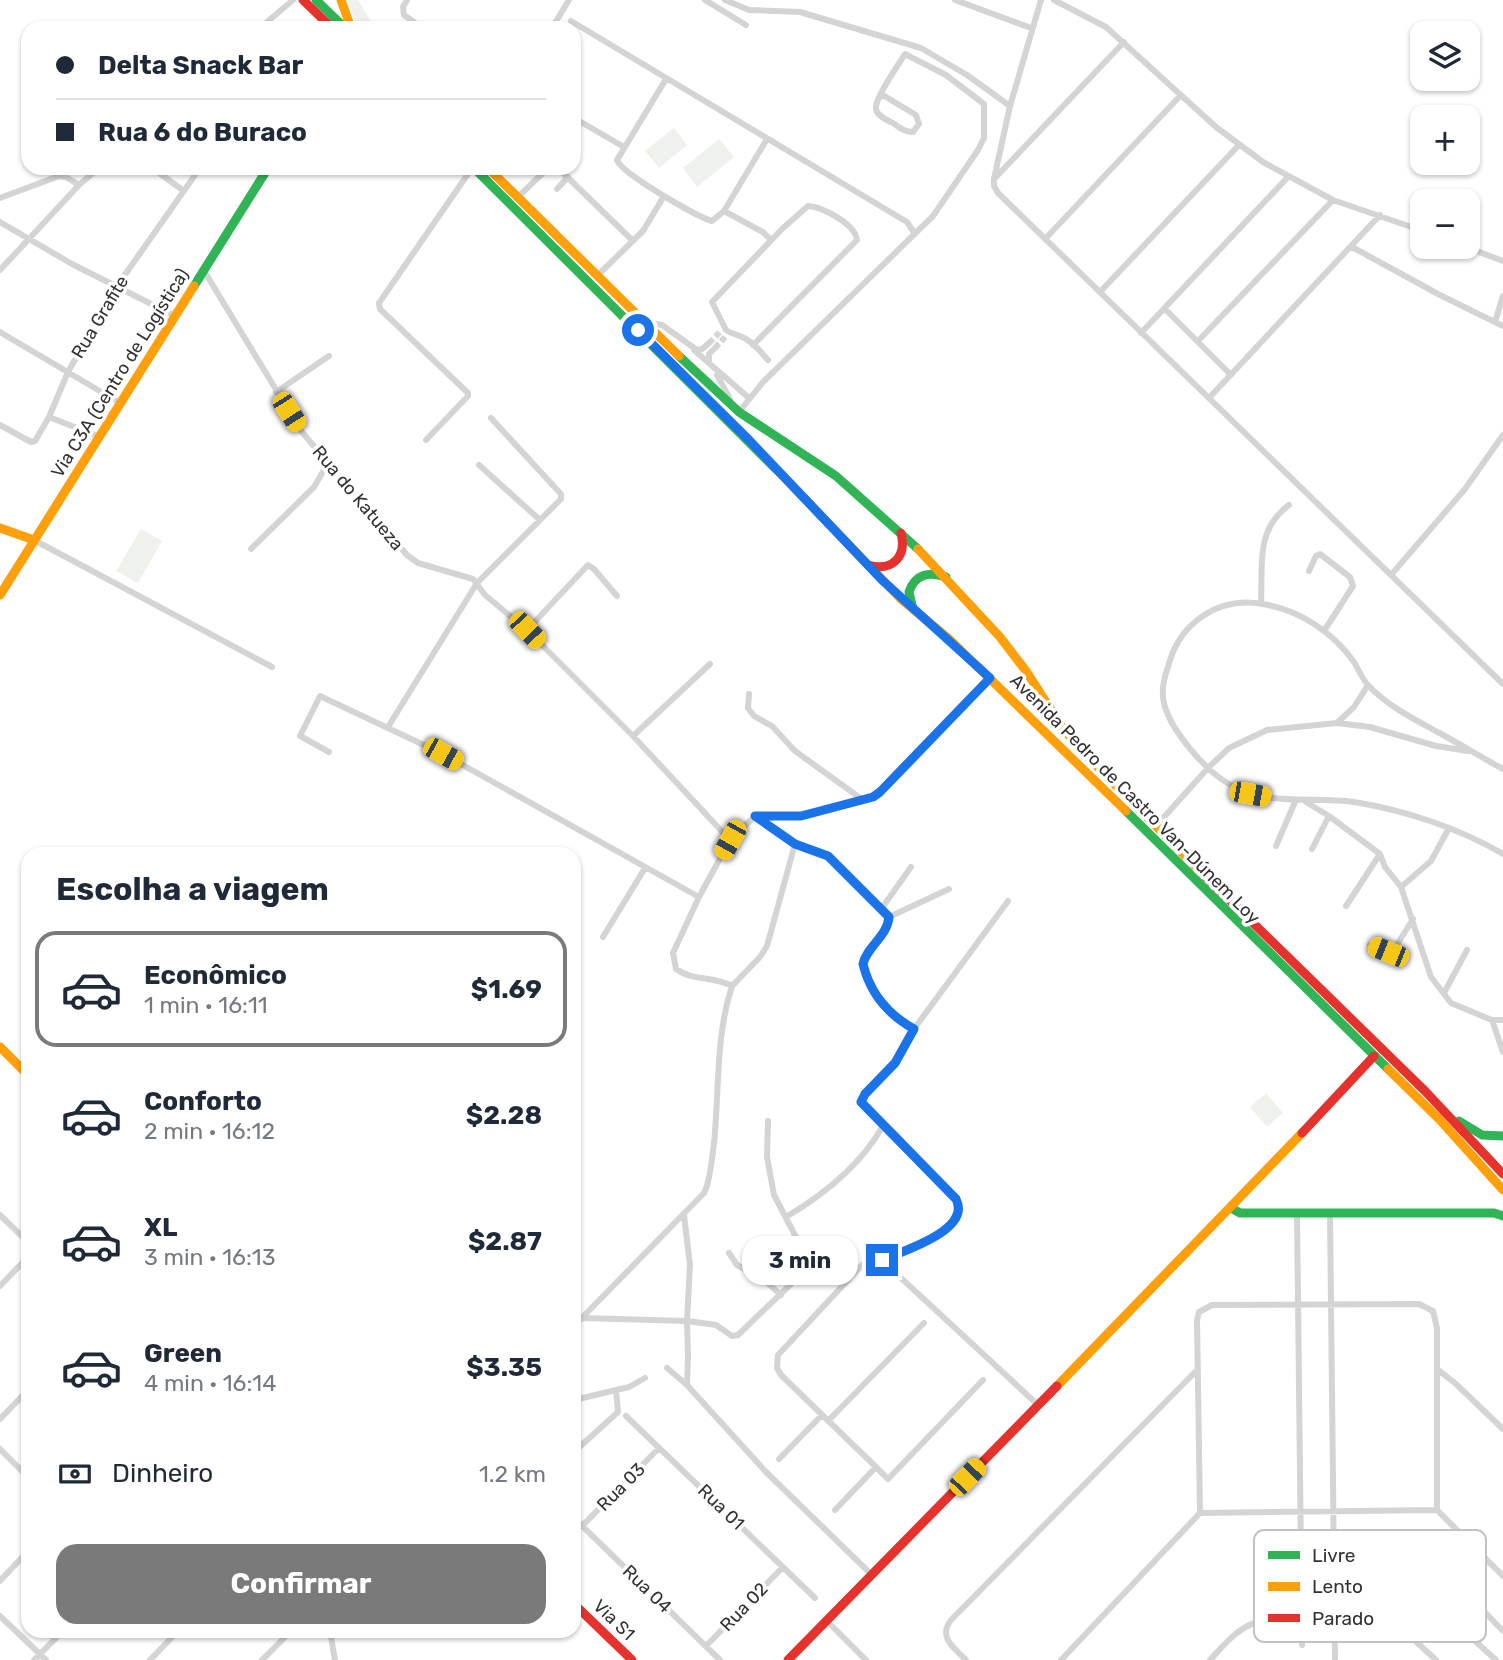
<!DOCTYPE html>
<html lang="pt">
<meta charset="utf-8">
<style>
body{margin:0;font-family:Rubik,sans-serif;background:#f2f2f3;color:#1f2937;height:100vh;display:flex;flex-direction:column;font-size:26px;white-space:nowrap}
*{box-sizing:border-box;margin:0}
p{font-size:23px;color:#747a83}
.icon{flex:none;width:38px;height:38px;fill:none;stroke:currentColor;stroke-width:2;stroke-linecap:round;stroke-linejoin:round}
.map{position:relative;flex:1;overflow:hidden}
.side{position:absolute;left:21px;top:847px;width:560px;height:791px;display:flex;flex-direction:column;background:#fff;border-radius:21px;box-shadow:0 2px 5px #0004}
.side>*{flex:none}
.guide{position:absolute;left:21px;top:21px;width:560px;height:154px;border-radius:21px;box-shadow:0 2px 5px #0004;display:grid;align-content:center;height:154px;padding:0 35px;background:#fff}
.buttons{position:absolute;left:1410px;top:21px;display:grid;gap:14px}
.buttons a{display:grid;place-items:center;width:70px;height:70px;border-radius:14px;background:#fff;box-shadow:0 2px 5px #0004;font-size:35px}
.end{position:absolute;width:32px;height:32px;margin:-16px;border:9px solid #1a73e8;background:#fff;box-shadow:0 0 0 4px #fff}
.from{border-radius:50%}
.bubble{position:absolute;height:49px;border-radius:21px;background:#fff;box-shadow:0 2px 5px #0004;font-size:23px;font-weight:700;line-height:49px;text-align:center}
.car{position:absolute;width:21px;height:42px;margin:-21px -10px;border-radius:9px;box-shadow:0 0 5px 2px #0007;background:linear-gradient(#f5c518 24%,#345 0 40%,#f5c518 0 76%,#345 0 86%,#f5c518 0)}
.guide b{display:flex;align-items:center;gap:24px;height:66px;font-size:26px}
.guide b+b{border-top:2px solid #e0e1e3}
.guide i{width:18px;height:18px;background:#1f2937}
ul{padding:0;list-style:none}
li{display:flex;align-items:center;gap:21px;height:116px;margin:0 14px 10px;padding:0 21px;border:4px solid transparent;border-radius:21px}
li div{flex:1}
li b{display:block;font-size:26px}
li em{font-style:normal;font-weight:700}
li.on{border-color:#7a7a7a}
li>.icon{width:63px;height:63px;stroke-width:1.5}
h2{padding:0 35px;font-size:32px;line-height:84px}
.pay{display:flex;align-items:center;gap:18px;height:77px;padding:0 35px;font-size:26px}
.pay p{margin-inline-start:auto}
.primary-button{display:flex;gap:14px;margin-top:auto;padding:14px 35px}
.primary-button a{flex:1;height:80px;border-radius:21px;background:#7a7a7a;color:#fff;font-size:28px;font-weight:700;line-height:80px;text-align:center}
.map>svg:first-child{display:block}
.green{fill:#eff2ec}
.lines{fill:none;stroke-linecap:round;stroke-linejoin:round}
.street-tunnel{stroke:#d6d6d6;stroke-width:6;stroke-dasharray:6 3;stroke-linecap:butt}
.street{stroke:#d4d4d4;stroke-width:6}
.fast{stroke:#30b455;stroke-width:9}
.slow{stroke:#ff9f0a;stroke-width:9}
.jam{stroke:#e5322d;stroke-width:9}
.route{stroke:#1a73e8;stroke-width:9}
.labels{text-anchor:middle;stroke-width:7;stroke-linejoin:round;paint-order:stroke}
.street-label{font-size:18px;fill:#323232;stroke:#fff}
.key{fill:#fff;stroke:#c2c2c2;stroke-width:2}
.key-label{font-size:19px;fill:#323232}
</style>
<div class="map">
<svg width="1503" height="1660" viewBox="0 0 1503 1660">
<rect width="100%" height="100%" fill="#fff"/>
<!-- green -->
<path class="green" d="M 348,0 L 358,0 L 374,26 L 372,28 L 364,28 L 354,19 Z
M 674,128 L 687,145 L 659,168 L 645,151 Z
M 719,139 L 734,157 L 697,187 L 683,168 Z
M 141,529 L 162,541 L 138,583 L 116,571 Z
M 1266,1093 L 1283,1113 L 1267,1127 L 1250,1107 Z"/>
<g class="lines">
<!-- street-tunnel -->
<path class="street-tunnel" d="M 709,343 L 721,331
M 715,348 L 726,336"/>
<!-- street -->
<path class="street" d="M 407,0 L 403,7 L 404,15 L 422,28
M 705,0 L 746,25
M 725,0 L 749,10 L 800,12 L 921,48 L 967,75 L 1010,106
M 955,0 L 1031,28
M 1041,0 L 1010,106 L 994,179 L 994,186 L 998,193 L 1503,684
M 1054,0 L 1106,27 L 1216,127 L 1263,162 L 1333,200 L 1423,231
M 571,21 L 907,222 L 915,234
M 260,28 L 293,0
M 552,28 L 569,0
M 666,79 L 617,160 C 621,173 697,217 712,221 L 724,211 L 767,139
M 574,118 L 624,147
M 152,168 L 184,191
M 558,168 L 632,240
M 995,178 L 1124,42
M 557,189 L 568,177
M 518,197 L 548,168
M 0,198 L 59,176 L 66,177 L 79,185
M 724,211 L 763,232 L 771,240
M 0,222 L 72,264 L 175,316
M 1046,238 L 1180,96
M 1352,247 L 1438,294 L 1503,326
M 1466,247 L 1503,261
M 203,269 L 301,431 L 407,555 L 418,563 L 473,579 L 485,595 L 527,630 L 633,736 L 730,840
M 0,270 L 79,185 L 99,168
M 597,276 L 643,231 L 664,196
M 1100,292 L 1239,145
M 1165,309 L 1231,375
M 646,322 L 662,325 L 697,350 L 702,349 L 709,343
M 1495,322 L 1503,296
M 0,332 L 120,403
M 1141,333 L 1288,177
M 1198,341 L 1333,200
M 753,345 L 857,240 C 855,224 823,207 808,206 L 782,229 L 712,302 L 726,330 C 731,334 736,334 742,337 C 752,341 761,352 768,360
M 694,350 L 749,398
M 709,363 L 709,354 L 715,348
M 717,375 L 730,399
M 276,392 L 329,356
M 1209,398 L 1380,215
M 739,412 L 763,382 L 933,216 L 978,150 L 984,138 L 984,104 L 946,75 L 905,54 C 899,64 874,99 876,109 C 877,116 887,120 893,123 C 900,128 905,132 913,132 L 919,124 L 916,115 L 881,94
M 49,417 L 100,437
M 0,425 L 31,442 L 35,441 L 49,417 L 68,372 L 117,286 L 200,168
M 426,440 L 468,396 L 468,393 L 380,309 L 379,303 L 472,168
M 479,465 L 540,520
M 34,540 L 272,667
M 251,549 L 314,487 L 328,463
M 1309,571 L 1316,556 L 1320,554 L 1350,577 L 1353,586 L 1324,631
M 1391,575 L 1465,489 L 1503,435
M 1261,603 C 1263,565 1255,530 1289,505
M 527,630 L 588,565 L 594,569 L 617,596
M 749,694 L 748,708 L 754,716 L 772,726 L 795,751 L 863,800
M 1337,723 L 1354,707 L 1368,685
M 388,727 L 477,583 L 561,499 L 561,494 L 491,418
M 633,736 L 710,664
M 329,752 L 300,736 L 320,696 L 443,754 L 699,897
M 1503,769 C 1483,758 1463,746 1443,735 C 1418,721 1388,707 1368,685 C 1362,679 1359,670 1354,662 C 1333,632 1299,610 1263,604 C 1218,596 1179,623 1168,667 C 1164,678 1161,691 1164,703 C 1170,730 1206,771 1229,784 C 1269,807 1311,796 1354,802 C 1404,810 1459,828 1503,854
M 1306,802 L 1329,816 L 1380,854 L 1385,867 L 1401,887 L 1431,977 L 1451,1003 L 1492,1020 L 1503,1020
M 755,816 L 795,844 L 828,856 L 889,917 C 887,937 867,946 863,964 C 869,993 888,1016 914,1029
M 1155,827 L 1208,768 L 1229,748 L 1267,730 L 1337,723 L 1370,727 L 1436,746 L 1468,751
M 1276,846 L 1295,802
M 1312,849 L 1329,816
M 1401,887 L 1431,861 L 1449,828
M 1346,906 L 1380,854
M 882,908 L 911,867
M 889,917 L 949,889
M 603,937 L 645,868
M 1370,945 L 1388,952 L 1393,951 L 1413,919
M 732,986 L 760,957 L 767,946 L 795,844
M 1444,993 L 1467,950
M 1492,1020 L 1503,1052
M 1297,1213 L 1302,1645
M 1330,1213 L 1335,1660
M 0,1215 L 28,1242
M 684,1215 L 690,1265 L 687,1321 L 688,1355 L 687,1385
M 786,1217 C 825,1194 862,1164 884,1124
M 872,1251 L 1038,1405
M 729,1253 L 737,1265 L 763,1279 L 781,1295
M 882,1260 C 903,1251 972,1230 956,1199 L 896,1135 L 862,1104 L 861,1100 L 895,1063 L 914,1029 L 1008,901
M 863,1264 L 778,1355 L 777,1368 L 781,1375 L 876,1467 L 888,1479 L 983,1380
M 0,1286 L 28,1257
M 582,1318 L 687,1321 L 716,1325 L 732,1336 L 738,1335 L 793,1282 L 809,1262 L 774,1195 L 767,1157 L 768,1121
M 574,1326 L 704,1193 L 707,1186 C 723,1120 711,1050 732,986 C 714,976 692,981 676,969 L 673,953 L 699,897 L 730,840 L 755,816 L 801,816 L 873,797 L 880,792 L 991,679
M 667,1368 L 687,1385 L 766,1472 L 872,1575
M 1437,1369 L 1456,1384 L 1503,1429
M 574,1400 L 629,1387 L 645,1378
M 626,1416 L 815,1598
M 0,1419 L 28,1390
M 828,1421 L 924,1323
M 0,1449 L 28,1477
M 574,1452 L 618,1412 L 616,1391
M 779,1459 L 822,1415
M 835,1510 L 876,1467
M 1200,1513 L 1437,1510
M 574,1518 L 720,1660
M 582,1526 L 659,1448
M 0,1581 L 28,1551
M 0,1616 L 46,1660
M 1453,1619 L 1474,1601 L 1503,1631
M 1389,1620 L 1413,1596 L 1422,1593 L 1496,1660
M 827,1621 L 866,1660
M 330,1631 L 335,1660
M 706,1646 L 783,1567
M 34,1660 L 63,1631
M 150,1660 L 178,1631
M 262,1660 L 291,1631
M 966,1660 C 953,1647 938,1637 951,1620 L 1198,1369
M 1061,1660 L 1200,1513 L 1197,1320 L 1199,1312 L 1212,1305 L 1419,1304 L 1433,1311 L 1437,1328 L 1437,1510 L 1503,1576
M 1210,1660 C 1225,1644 1238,1627 1260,1621 L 1334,1617 L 1389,1620 L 1399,1626 L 1436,1660"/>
<!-- fast -->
<path class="fast" d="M 316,0 L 345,28
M 474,168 L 778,471
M 194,286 L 268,168
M 679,356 L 739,412 L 836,476 L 918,549
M 913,609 L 909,592 C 915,574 929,571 946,577
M 1126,811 L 1388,1069
M 1459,1121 L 1482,1135 L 1503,1136
M 1231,1208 L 1240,1213 L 1494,1213 L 1503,1216"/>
<!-- slow -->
<path class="slow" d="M 341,0 L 351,28
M 488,168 L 679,356
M 778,471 L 901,599 L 949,639 L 1126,811
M 0,528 L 34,540
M 918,549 L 1000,637 L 1026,671 L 1062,727 L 1084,753 L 1203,874
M 0,595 L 194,286
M 0,1047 L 28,1075
M 1388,1069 L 1440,1120 L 1503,1190
M 1057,1386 L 1302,1133"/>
<!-- jam -->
<path class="jam" d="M 303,0 L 332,28
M 868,565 C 892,572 907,557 901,533
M 1203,874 L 1426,1092 L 1503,1174
M 1302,1133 L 1374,1056
M 574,1604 L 632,1660
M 788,1660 L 1057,1386"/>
</g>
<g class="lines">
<!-- route -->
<path class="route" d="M 638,330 L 749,440 L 882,580 L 990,678 L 880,792 L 873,797 L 801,816 L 755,816 L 795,844 L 828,856 L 889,917 C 887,937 867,946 863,964 C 870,993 889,1015 914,1029 L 895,1063 L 865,1094 L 861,1102 L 956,1199 C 972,1230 903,1251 882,1260"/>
</g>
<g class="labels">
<!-- street labels -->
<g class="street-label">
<text transform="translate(100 317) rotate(-59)" y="6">Rua Grafite</text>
<text transform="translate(120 373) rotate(-58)" y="6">Via C3A (Centro de Logística)</text>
<text transform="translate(358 498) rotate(50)" y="6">Rua do Katueza</text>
<text transform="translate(1135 799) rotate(45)" y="6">Avenida Pedro de Castro Van-Dúnem Loy</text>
<text transform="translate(621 1487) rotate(-45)" y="6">Rua 03</text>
<text transform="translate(721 1507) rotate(44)" y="6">Rua 01</text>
<text transform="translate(647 1589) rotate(44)" y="6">Rua 04</text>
<text transform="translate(744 1607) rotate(-46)" y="6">Rua 02</text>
<text transform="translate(614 1620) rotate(44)" y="6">Via S1</text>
</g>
</g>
<!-- legend -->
<rect x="1254" y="1530" width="232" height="112" rx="10" class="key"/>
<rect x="1268" y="1551" width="32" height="8" fill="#30b455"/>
<rect x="1268" y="1582" width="32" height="9" fill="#ff9f0a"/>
<rect x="1268" y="1614" width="32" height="8" fill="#e5322d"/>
<g class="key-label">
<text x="1312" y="1562">Livre</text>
<text x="1312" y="1593">Lento</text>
<text x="1312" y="1625">Parado</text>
</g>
</svg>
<div class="buttons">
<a><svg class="icon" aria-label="layers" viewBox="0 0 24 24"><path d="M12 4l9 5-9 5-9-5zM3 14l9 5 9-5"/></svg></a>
<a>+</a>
<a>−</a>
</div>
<i class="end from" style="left:638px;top:330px"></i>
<i class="end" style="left:882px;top:1260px"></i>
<div class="bubble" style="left:742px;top:1236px;width:116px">3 min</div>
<i class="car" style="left:289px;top:412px;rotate:147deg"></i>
<i class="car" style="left:527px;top:630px;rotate:136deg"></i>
<i class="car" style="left:443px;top:754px;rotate:119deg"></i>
<i class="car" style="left:1250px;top:794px;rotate:100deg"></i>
<i class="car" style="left:730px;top:840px;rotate:209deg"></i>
<i class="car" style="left:1388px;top:952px;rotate:292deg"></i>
<i class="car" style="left:967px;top:1477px;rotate:44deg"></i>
<div class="guide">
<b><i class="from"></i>Delta Snack Bar</b>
<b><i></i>Rua 6 do Buraco</b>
</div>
<section class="side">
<h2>Escolha a viagem</h2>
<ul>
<li class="on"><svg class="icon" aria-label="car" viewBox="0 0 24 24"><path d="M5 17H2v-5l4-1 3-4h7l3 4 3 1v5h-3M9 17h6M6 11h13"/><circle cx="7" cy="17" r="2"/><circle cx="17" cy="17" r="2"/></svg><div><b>Econômico</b><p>1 min · 16:11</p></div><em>$1.69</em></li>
<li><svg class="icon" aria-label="car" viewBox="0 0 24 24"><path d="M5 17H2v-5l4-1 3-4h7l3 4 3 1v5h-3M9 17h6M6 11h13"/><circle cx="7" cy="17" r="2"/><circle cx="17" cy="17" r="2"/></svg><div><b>Conforto</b><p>2 min · 16:12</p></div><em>$2.28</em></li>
<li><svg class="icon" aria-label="car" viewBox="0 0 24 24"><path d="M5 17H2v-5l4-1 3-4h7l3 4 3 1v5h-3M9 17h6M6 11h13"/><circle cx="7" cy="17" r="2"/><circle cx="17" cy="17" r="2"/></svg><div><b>XL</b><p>3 min · 16:13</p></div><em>$2.87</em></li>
<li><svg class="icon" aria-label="car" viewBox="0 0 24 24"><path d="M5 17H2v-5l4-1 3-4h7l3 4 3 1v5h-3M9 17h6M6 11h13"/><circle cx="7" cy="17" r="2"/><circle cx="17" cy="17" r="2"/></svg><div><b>Green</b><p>4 min · 16:14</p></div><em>$3.35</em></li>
</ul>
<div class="pay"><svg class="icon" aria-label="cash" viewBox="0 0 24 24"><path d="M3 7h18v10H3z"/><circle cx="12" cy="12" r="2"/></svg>Dinheiro<p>1.2 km</p></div>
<div class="primary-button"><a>Confirmar</a></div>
</section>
</div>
